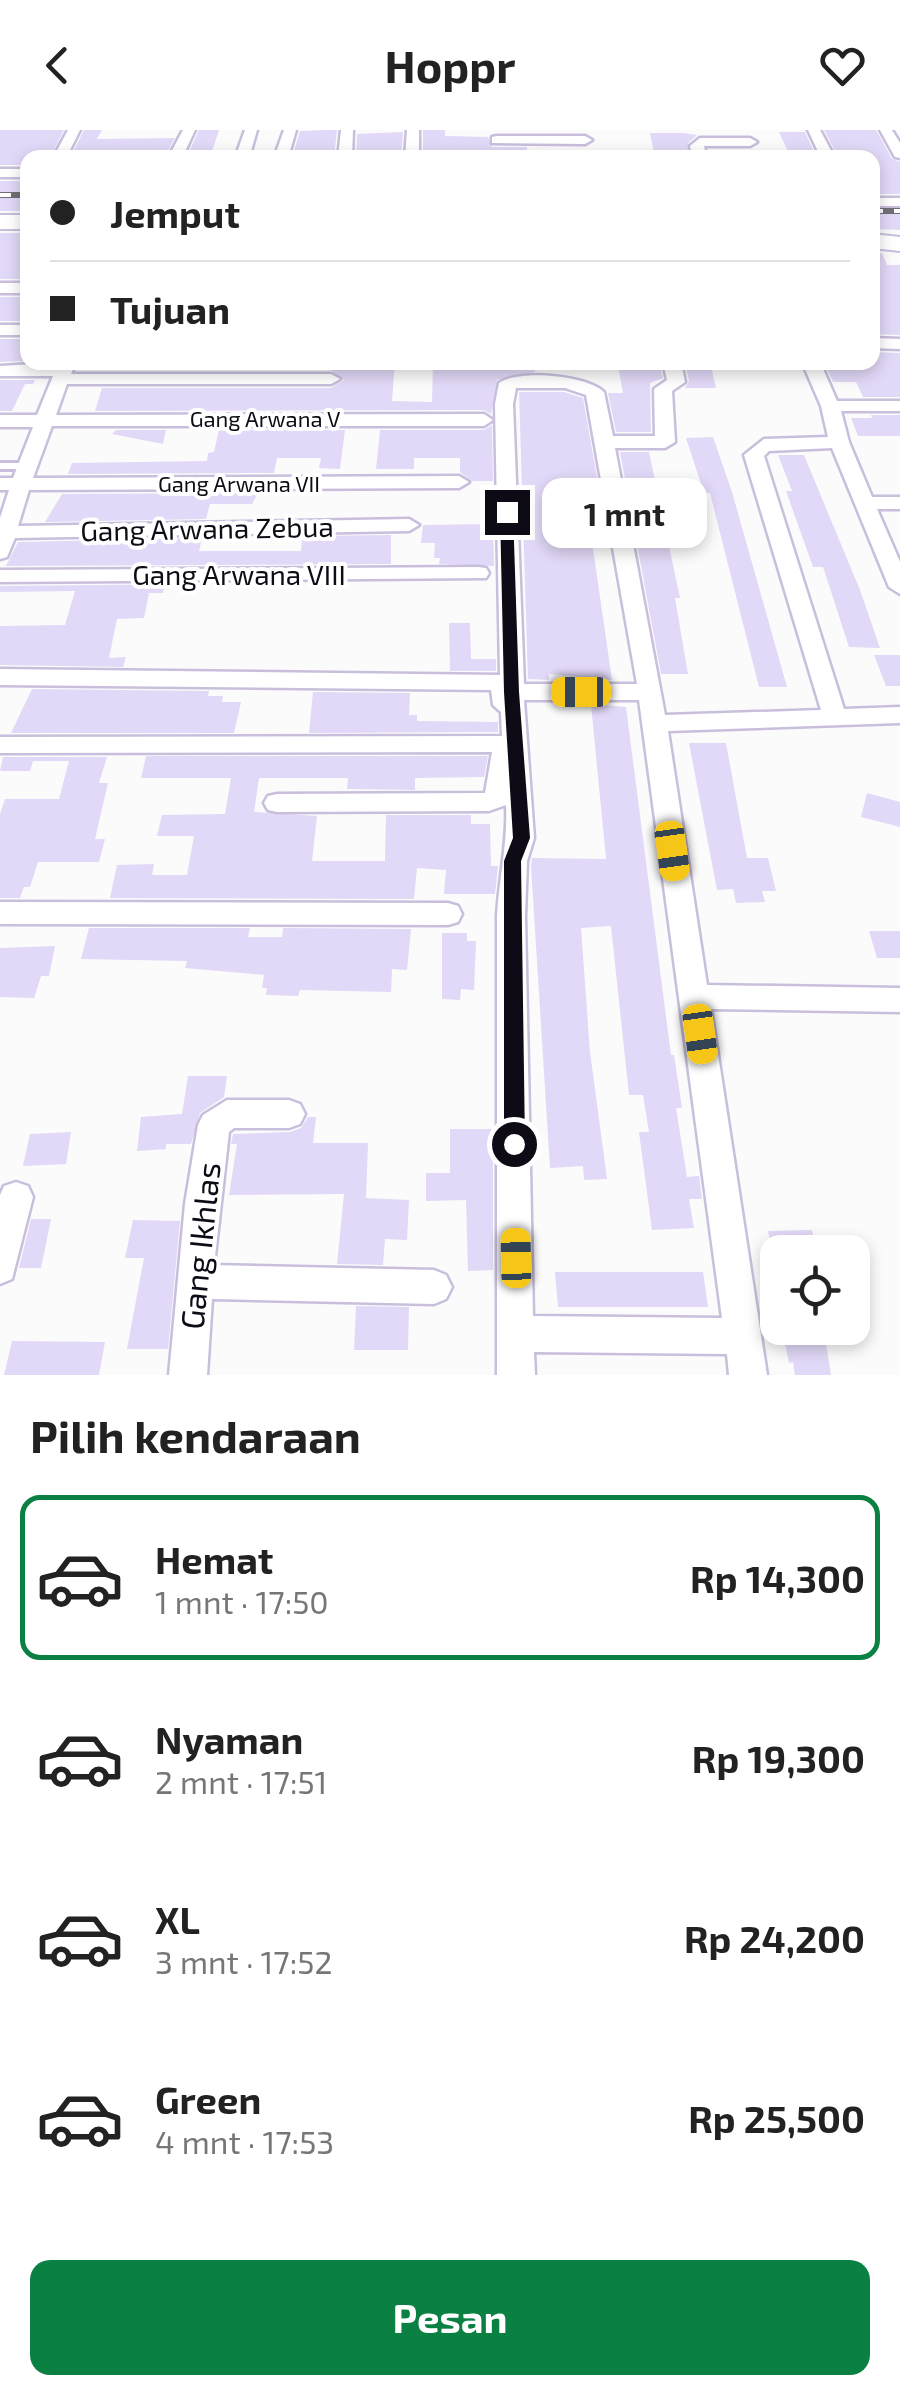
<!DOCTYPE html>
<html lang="id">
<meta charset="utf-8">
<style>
body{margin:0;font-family:"Exo 2",sans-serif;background:#f6f6f6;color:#222;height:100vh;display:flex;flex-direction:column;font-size:38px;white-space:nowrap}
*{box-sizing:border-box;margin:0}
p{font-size:32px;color:#767676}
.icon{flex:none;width:55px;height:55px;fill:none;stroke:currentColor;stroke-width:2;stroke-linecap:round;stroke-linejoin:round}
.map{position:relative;height:1245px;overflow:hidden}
.sheet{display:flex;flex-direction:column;background:#fff;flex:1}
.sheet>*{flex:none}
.top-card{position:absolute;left:20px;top:20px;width:860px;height:220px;border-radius:20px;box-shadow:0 5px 15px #0003;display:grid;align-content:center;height:220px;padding:0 30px;background:#fff}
.fabs{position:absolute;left:760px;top:1105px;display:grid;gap:20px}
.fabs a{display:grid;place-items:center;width:110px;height:110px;border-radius:20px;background:#fff;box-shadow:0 5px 15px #0003;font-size:50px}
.end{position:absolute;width:45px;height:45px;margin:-22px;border:12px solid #0f0b16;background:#fff;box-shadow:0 0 0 5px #fff}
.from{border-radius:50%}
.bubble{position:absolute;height:70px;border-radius:20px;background:#fff;box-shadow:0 5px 15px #0003;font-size:32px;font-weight:700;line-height:70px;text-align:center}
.car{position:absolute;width:30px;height:60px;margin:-30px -15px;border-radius:12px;box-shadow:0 0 8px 2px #0007;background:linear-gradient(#f5c518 24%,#345 0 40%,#f5c518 0 76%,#345 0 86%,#f5c518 0)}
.top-card b{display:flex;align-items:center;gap:35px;height:95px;font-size:38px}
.top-card b+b{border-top:2px solid #e0e0e0}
.top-card i{width:25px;height:25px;background:#222}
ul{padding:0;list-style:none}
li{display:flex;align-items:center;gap:30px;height:165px;margin:0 20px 15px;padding:0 10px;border:5px solid transparent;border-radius:20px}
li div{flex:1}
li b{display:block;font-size:38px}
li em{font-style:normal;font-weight:700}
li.current{border-color:#0b8043}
li>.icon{width:90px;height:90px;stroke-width:1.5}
h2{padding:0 30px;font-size:45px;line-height:120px}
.cta{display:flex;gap:20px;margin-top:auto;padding:20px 30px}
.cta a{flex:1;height:115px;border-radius:20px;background:#0b8043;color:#fff;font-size:40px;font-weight:700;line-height:115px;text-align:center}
header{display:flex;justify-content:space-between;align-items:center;height:130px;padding:0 30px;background:#fff;font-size:45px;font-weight:700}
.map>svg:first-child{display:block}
.building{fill:#e2d8f7}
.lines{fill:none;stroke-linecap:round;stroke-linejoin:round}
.service-casing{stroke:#c9bfdd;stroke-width:6}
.minor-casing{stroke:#c9bfdd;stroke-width:5}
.primary-casing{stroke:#c9bfdd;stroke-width:4}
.service{fill:#fff;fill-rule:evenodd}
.minor{fill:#fff;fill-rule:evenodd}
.primary{fill:#fff;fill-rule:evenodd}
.rail-casing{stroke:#716f75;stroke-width:6}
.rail{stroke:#fff;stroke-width:4;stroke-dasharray:11;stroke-linecap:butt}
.route{fill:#0f0b16}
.labels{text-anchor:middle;stroke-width:8;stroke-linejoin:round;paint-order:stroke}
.far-street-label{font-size:22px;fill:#0f0b16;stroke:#fff}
.street-label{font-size:28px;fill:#0f0b16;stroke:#fff}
.near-street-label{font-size:32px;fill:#0f0b16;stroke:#fff}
</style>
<header><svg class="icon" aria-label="back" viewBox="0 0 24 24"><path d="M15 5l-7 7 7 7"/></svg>Hoppr<svg class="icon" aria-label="heart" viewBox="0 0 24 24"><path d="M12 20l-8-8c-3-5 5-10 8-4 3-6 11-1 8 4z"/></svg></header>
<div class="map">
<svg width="900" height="1245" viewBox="0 0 900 1245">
<rect width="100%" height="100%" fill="#fbfbfb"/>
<!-- building -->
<path class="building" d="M 0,0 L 64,0 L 50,28 L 28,28 L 28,35 L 0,35 Z
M 84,0 L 102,0 L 97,9 L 175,8 L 164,28 L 70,28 Z
M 199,0 L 219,0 L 210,28 L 186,28 Z
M 325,0 L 337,0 L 334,28 L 292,28 L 300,1 Z
M 423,0 L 445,0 L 445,6 L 488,7 L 492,17 L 527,17 L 527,22 L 526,28 L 423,28 Z
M 824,0 L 876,0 L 892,29 L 900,32 L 900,64 L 872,64 L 872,28 L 838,27 Z
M 403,2 L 401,28 L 356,28 L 357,4 Z
M 779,2 L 805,2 L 817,28 L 791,28 Z
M 650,3 L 684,3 L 697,5 L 688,13 L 689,28 L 655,28 Z
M 0,51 L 28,51 L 28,81 L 0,81 Z
M 872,80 L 900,80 L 900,100 L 876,99 Z
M 0,103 L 28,103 L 28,149 L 0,149 Z
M 872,122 L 882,123 L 887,135 L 900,135 L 900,205 L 872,204 Z
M 0,167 L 28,167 L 28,191 L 0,191 Z
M 0,209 L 28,209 L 28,231 L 0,232 Z
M 872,222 L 900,223 L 900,267 L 863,267 L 856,252 L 833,252 L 824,232 L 872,232 Z
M 109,232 L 395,232 L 392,271 L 432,272 L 433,232 L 534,232 L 535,242 L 497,250 L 491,284 L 484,280 L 95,281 L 102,258 L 331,258 L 344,250 L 331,240 L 107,240 Z
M 685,232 L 710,232 L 716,258 L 685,258 L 689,251 Z
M 647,233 L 659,233 L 663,248 L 650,253 L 651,302 L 616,302 L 608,263 L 623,263 L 618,236 Z
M 0,250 L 35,250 L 33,254 L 25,254 L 12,281 L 0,281 Z
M 519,262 L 564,262 L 583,268 L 606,398 L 590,398 L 612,550 L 549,544 L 549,550 L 528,549 Z
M 871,285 L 900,285 L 900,306 L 858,306 L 851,288 L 872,288 Z
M 492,295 L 493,351 L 472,351 L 460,342 L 460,328 L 414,328 L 414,339 L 376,339 L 380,300 L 484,300 Z
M 116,300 L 166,300 L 163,314 L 112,304 Z
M 219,300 L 345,300 L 340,339 L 319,338 L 321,328 L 277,328 L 274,343 L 68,344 L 72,333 L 207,331 L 208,323 L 214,322 Z
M 713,307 L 732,362 L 787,557 L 759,557 L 710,363 L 704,363 L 686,308 Z
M 620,322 L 649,322 L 680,468 L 675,468 L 688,544 L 661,544 Z
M 778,325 L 804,325 L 860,460 L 880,518 L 849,517 L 823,437 L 813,437 L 786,361 L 792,361 Z
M 258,363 L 252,374 L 210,374 L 206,389 L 45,392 L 62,364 Z
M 493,394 L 494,436 L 439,434 L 440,428 L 434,428 L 435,413 L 421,413 L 423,395 Z
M 391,405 L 391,434 L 6,436 L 18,412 L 202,408 L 199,421 L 301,421 L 302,410 L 312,410 L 312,406 Z
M 196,454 L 165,455 L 163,463 L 149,463 L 144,488 L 117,489 L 109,528 L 126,527 L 123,537 L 0,535 L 0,496 L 65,495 L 75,461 L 0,462 L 0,456 Z
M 449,493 L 470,493 L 471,529 L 496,529 L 496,541 L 450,541 Z
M 874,525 L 900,525 L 900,556 L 886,556 Z
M 32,559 L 209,561 L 208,566 L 223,566 L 222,572 L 241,572 L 234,603 L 11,603 Z
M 313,562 L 410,563 L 409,585 L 417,585 L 417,591 L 498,592 L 498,602 L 309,603 Z
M 591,574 L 626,577 L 671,925 L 674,925 L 682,978 L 676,978 L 687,1047 L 699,1046 L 702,1069 L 689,1069 L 694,1098 L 652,1100 L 639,1002 L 649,1002 L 643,965 L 629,965 L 611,796 L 581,798 L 590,922 L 607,1049 L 584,1050 L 583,1036 L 550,1038 L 531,736 L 532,728 L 606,729 Z
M 689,613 L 726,613 L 747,728 L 768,728 L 776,761 L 762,761 L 765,772 L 736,773 L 733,759 L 717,760 Z
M 146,626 L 488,626 L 484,647 L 415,648 L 415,660 L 347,659 L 348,648 L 259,648 L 254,682 L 317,686 L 312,731 L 385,731 L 386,685 L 471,685 L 471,694 L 490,694 L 491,736 L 498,736 L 495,764 L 444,764 L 446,740 L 417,738 L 414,769 L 110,768 L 117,735 L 154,734 L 152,745 L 187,745 L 194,706 L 157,706 L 162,685 L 225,684 L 231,648 L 141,648 Z
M 3,627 L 107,627 L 99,653 L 108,653 L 95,709 L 105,709 L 99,732 L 38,732 L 30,757 L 24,757 L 20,768 L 0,768 L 0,684 L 5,669 L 59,669 L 69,631 L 33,631 L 30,641 L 0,641 Z
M 867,663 L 900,672 L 900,697 L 861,687 Z
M 89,798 L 250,798 L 248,807 L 282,807 L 283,798 L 411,799 L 407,840 L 392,839 L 391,862 L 300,860 L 298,866 L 266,865 L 267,858 L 262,858 L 264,845 L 185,838 L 187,831 L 81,829 Z
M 869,801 L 900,801 L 900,828 L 877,828 Z
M 442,803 L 467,803 L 467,811 L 476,811 L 474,860 L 461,859 L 460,870 L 442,869 Z
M 55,816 L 49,846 L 41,846 L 34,868 L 0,867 L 0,818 Z
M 188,946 L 227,946 L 224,967 L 200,983 L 191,1014 L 166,1014 L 166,1019 L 137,1021 L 141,987 L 182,984 Z
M 308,987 L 316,987 L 313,1013 L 368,1013 L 366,1068 L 409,1070 L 407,1110 L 385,1109 L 383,1135 L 337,1134 L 344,1064 L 229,1065 L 237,1014 L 231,1014 L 233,1004 L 290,1002 L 301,998 Z
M 450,999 L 493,999 L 493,1140 L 468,1141 L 466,1070 L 426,1071 L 426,1043 L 450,1043 Z
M 71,1002 L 66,1034 L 23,1036 L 30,1004 Z
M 31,1089 L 51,1089 L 41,1138 L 19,1138 Z
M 133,1090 L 180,1091 L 168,1219 L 127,1219 L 144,1128 L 125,1128 Z
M 812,1100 L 817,1122 L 772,1122 L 768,1101 Z
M 555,1142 L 703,1142 L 708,1177 L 558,1177 Z
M 356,1176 L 409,1177 L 408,1220 L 354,1220 Z
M 782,1198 L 834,1198 L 838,1214 L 826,1214 L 831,1245 L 795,1245 L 793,1232 L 789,1233 L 785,1214 L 782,1214 Z
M 12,1211 L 105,1212 L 99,1245 L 4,1245 Z"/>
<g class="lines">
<!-- service casing -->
<g class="service-casing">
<path id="service" d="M 0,333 L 28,333 L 33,336 L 28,339 L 0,339 Z"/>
</g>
<!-- minor casing -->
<g class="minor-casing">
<path id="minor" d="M 68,0 L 80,0 L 66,28 L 53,28 Z
M 183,0 L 195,0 L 182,28 L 168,28 Z
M 245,0 L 257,0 L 249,28 L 235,28 Z
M 284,0 L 296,0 L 288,28 L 274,28 Z
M 341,0 L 353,0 L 352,28 L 338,28 Z
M 407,0 L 419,0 L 419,28 L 405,28 Z
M 808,0 L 820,0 L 835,28 L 821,28 Z
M 880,0 L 892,0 L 900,13 L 900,28 L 895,27 Z
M 497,6 L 585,6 L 592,10 L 585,14 L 492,13 L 492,7 Z
M 700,8 L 750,8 L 757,12 L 750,16 L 704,16 L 707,28 L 693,28 L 690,16 Z
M 0,39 L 28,39 L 28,47 L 0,47 Z
M 872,68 L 900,68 L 900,76 L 872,76 Z
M 0,153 L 28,153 L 28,163 L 0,163 Z
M 0,195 L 28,195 L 28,205 L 0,205 Z
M 872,208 L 900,209 L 900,219 L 872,218 Z
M 68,232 L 74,237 L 71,244 L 331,244 L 340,249 L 331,254 L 67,254 L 56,285 L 484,284 L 493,290 L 484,296 L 52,296 L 33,348 L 459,346 L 469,352 L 459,358 L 29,360 L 18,396 L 409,389 L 419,395 L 409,401 L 15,408 L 7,427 L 0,429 L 0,388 L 9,360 L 0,360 L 0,348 L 13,348 L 33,297 L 0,297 L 0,285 L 37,285 L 53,246 L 0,246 L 0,236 Z
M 663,232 L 681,232 L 685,252 L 672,261 L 675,312 L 665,318 L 615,318 L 665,585 L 821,580 L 744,325 L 764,309 L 828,307 L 821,276 L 802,232 L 820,232 L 837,271 L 900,271 L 900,281 L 841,281 L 849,312 L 872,367 L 900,367 L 900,379 L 877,379 L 900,432 L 900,464 L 889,457 L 832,318 L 769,321 L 764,326 L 844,579 L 900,577 L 900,593 L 668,601 L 707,855 L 900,858 L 900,882 L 711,879 L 767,1245 L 729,1245 L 727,1224 L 534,1222 L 535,1245 L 497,1245 L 497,786 C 499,748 508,712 506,675 L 489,681 L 277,682 L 268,680 L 264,673 L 268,666 L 277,664 L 485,663 L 492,622 L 0,623 L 0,607 L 502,606 L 501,582 L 493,575 L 491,560 L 0,555 L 0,539 L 500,545 L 495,274 L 499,253 C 519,239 586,245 604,262 L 613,306 L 655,306 L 654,259 L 667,250 ZM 516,258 L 565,258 L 586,265 L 637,554 L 524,554 L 513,274 ZM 524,570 L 639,570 L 722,1188 L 533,1186 L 525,786 L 527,731 L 534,708 Z
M 478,437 L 486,438 L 489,443 L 486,448 L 0,452 L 0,440 Z
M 0,772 L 448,773 L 458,776 L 462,784 L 458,792 L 448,795 L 0,794 Z
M 227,970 L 289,970 L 300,974 L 305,984 L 300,994 L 289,998 L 234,998 L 229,1002 L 214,1135 L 434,1140 L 446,1145 L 452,1157 L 446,1169 L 434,1174 L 212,1169 L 207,1245 L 169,1245 L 185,1074 L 198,995 L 203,985 Z
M 16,1052 L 28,1056 L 33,1067 L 12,1149 L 0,1154 L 0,1065 L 4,1056 Z"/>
</g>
<!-- primary casing -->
<g class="primary-casing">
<path id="primary" d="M 0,85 L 28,85 L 28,99 L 0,99 Z
M 872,104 L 900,107 L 900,121 L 872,118 Z"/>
</g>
<!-- service -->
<use href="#service" class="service"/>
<!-- minor -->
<use href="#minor" class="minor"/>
<!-- primary -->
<use href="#primary" class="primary"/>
<!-- rail casing -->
<g class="rail-casing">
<path id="rail" d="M 0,65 L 28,65
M 872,81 L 900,81"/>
</g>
<!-- rail -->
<use href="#rail" class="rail"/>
</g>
<!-- route -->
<path class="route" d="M 507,378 L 513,382 L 519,562 L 530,708 L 521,731 L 525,1014 L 514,1023 L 504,1014 L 504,731 L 513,708 L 504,562 L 500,382 Z"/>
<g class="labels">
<!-- far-street labels -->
<g class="far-street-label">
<text x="265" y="297">Gang Arwana V</text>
<text x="239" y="362">Gang Arwana VII</text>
</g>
<!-- street labels -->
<g class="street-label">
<text transform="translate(207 399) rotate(-1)" y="10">Gang Arwana Zebua</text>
<text x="239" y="455">Gang Arwana VIII</text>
</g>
<!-- near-street labels -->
<g class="near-street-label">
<text transform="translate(201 1116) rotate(-84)" y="11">Gang Ikhlas</text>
</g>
</g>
</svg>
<div class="fabs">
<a><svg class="icon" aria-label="locate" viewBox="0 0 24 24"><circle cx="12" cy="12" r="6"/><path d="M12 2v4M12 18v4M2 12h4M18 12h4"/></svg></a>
</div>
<i class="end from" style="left:514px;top:1014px"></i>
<i class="end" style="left:507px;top:382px"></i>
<div class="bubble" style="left:542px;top:348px;width:165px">1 mnt</div>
<i class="car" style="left:581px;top:562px;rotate:270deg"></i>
<i class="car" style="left:672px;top:721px;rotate:172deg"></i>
<i class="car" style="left:700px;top:904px;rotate:172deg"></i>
<i class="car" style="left:516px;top:1128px;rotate:359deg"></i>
<div class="top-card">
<b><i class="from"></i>Jemput</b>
<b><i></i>Tujuan</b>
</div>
</div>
<section class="sheet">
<h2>Pilih kendaraan</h2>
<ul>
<li class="current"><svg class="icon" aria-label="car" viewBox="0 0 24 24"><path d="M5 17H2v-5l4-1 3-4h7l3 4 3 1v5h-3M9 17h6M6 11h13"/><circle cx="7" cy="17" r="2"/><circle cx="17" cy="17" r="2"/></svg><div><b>Hemat</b><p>1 mnt · 17:50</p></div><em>Rp 14,300</em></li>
<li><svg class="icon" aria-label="car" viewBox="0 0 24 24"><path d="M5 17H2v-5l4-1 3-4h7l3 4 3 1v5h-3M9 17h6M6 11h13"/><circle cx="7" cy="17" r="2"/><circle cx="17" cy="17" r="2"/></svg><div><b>Nyaman</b><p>2 mnt · 17:51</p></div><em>Rp 19,300</em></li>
<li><svg class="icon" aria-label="car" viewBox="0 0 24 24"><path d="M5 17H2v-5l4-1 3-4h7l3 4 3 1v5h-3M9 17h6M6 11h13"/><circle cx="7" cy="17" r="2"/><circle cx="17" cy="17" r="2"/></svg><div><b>XL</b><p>3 mnt · 17:52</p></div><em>Rp 24,200</em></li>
<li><svg class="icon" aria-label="car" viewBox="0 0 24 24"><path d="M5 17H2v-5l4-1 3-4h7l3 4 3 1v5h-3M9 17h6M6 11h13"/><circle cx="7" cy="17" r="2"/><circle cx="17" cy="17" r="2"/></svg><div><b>Green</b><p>4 mnt · 17:53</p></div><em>Rp 25,500</em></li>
</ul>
<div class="cta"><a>Pesan</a></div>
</section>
